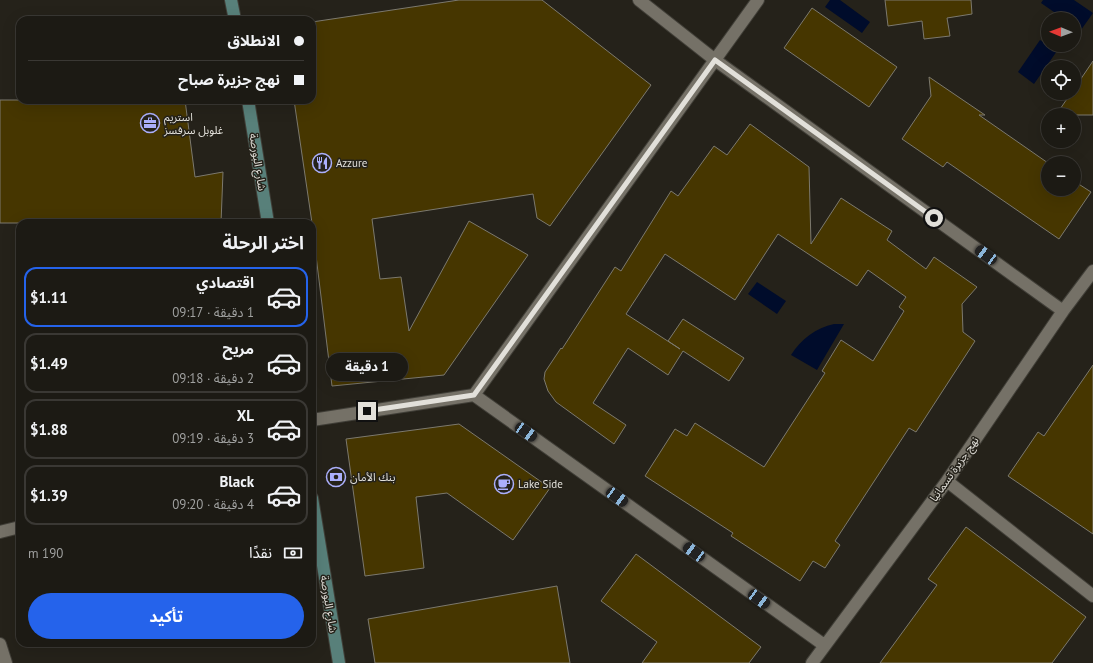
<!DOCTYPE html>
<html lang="ar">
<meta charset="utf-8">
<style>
body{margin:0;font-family:"PT Sans","Noto Sans Arabic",sans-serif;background:#25231d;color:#f1f3f6;direction:rtl;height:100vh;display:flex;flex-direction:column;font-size:15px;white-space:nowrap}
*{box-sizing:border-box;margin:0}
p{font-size:13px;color:#a0a1a0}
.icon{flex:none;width:22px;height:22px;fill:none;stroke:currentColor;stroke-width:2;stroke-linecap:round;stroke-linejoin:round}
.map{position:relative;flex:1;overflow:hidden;direction:ltr}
.side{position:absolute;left:16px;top:219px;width:300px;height:428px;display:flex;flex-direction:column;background:#1c1a14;border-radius:12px;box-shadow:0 4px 16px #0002,0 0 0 1px #3a3834;direction:rtl}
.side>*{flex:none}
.hud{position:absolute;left:16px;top:16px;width:300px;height:88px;border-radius:12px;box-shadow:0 4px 16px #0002,0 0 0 1px #3a3834;direction:rtl;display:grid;align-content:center;height:88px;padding:0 12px;background:#1c1a14}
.needle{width:26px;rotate:271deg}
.buttons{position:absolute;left:1041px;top:12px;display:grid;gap:8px}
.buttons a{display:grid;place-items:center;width:40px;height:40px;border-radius:50%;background:#1c1a14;box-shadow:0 4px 16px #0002,0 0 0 1px #3a3834;font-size:20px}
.end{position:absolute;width:18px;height:18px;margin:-9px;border:5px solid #e2e0da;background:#111;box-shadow:0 0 0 2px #111}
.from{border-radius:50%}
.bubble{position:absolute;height:28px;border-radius:14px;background:#1c1a14;box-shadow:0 4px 16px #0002,0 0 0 1px #3a3834;font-size:13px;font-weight:700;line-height:28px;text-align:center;direction:rtl}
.car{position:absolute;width:12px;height:24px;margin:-12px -6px;border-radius:5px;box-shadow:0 0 3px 1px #0007;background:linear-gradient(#222 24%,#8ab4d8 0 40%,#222 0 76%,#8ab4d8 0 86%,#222 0)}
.hud b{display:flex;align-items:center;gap:14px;height:38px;font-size:15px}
.hud b+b{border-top:1px solid #3a3834}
.hud i{width:10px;height:10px;background:#f1f3f6}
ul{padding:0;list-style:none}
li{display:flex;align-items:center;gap:12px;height:60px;margin:0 8px 6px;padding:0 4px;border:2px solid #3a3834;border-radius:12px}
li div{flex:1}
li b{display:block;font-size:15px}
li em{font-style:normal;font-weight:700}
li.on{border-color:#2563eb}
li>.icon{width:36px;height:36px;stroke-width:1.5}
h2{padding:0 12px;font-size:18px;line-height:48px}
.pay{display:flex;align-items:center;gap:10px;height:44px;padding:0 12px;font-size:15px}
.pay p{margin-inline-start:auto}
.cta{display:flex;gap:8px;margin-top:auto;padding:8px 12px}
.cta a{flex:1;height:46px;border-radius:24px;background:#2563eb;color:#fff;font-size:16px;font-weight:700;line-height:46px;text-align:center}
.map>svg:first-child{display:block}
.water{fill:#000c2b}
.building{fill:#463600;stroke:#7c796e}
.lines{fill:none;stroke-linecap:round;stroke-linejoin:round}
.lane-casing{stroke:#413f38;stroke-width:14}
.street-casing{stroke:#413f38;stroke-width:14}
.secondary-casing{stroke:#413f38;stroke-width:14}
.lane{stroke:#757167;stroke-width:12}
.street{stroke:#757167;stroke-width:12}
.secondary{stroke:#58807a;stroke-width:12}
.route{stroke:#e2e0da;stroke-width:5}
.labels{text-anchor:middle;stroke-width:3;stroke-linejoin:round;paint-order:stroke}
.poi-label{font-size:11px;fill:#e2e0da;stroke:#25221a;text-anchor:start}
.street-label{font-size:11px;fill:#e2e0da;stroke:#25221a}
</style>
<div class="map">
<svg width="1093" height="663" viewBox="0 0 1093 663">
<rect width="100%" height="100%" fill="#25221a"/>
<!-- water -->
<path class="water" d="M 830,0 L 840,0 L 870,22 L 862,33 L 825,7 Z
M 1043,0 L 1074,0 L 1093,13 L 1081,30 L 1074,26 L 1074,19 L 1064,19 L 1041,3 Z
M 1040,40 L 1057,51 L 1034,84 L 1018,72 Z
M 757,282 L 786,301 L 777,314 L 748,294 Z
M 834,324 L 844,324 L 817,370 L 791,355 C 801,339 816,328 834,324 Z"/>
<!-- building -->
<path class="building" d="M 459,0 L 542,0 L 651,85 L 550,226 L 537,218 L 533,194 L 372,219 L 380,279 L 401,277 L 409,331 L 469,221 L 528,255 L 444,375 L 332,386 L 312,223 L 294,100 L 312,100 L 312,22 Z
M 885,0 L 971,0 L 972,14 L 947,18 L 950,36 L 924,39 L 922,21 L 888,26 Z
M 812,8 L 897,67 L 869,107 L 784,48 Z
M 1093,61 L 1093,115 L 1056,115 L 1071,93 L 1074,93 L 1074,89 Z
M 929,77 L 985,115 L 979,115 L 1048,163 L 1048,189 L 1074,189 L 1074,181 L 1091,192 L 1059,239 L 947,162 L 943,167 L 902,139 L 931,96 Z
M 0,100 L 185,100 L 195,177 L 223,172 L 221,223 L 0,223 Z
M 750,124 L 809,167 L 811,244 L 841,198 L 892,231 L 887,240 L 926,269 L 934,257 L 977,287 L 962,304 L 963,332 L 975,341 L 916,432 L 909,428 L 835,541 L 840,545 L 825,568 L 813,561 L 800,581 L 731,536 L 733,533 L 645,476 L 675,429 L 687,436 L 695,423 L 764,467 L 825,373 L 822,371 L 841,340 L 873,361 L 904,311 L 899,307 L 906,297 L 868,270 L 857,286 L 778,234 L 735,300 L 665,254 L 626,314 L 680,349 L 668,341 L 683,319 L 744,358 L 729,381 L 683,351 L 668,375 L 628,348 L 593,403 L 626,425 L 614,444 L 556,402 L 548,391 L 544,379 L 545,372 L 561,348 L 562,349 L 615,267 L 621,271 L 671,191 L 678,196 L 714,146 L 727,155 Z
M 1093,365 L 1093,534 L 1008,476 L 1038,432 L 1044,436 Z
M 459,424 L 550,488 L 513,540 L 447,493 L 416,497 L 424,568 L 365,576 L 346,439 Z
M 966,527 L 1086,617 L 1052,663 L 880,663 L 937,585 L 928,579 Z
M 636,554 L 761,647 L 749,663 L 642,663 L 657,642 L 601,601 Z
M 557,586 L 570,663 L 375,663 L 368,619 Z"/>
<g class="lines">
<!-- lane casing -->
<g class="lane-casing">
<path id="lane" d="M 0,532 L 20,527"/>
</g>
<!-- street casing -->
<g class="street-casing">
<path id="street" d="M 639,0 L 715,60 L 1063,311
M 474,395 L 758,0
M 474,395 L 824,645
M 312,420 L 474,395
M 947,481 L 1093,596
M 0,644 L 6,663
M 812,663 L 947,481 L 1063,311 L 1093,271"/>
</g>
<!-- secondary casing -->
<g class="secondary-casing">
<path id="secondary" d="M 231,0 L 235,20
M 248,100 L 268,223
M 312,498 L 339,663"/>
</g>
<!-- lane -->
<use href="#lane" class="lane"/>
<!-- street -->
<use href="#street" class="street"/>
<!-- secondary -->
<use href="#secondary" class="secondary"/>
</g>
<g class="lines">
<!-- route -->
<path class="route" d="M 367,411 L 474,395 L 715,60 L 934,218"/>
</g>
<!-- icons -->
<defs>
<g id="office-ring" transform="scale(1)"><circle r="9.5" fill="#25221a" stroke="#abaffb" stroke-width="1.5"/><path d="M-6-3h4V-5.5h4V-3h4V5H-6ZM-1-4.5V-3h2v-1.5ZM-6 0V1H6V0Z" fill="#abaffb"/></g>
<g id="restaurant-ring" transform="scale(1)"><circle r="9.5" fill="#25221a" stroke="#abaffb" stroke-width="1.5"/><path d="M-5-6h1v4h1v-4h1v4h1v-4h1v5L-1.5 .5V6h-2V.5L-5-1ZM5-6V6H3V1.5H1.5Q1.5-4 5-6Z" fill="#abaffb"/></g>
<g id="bank-ring" transform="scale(1)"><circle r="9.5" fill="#25221a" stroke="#abaffb" stroke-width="1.5"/><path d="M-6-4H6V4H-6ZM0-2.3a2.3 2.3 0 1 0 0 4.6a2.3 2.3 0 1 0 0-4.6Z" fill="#abaffb"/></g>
<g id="cafe-ring" transform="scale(1)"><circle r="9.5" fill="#25221a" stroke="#abaffb" stroke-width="1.5"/><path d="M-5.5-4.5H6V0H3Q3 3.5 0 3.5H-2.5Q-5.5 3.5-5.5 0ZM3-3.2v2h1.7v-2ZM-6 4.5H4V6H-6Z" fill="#abaffb"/></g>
</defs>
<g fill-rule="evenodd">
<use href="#office-ring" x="150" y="123"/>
<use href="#restaurant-ring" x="322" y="163"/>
<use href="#bank-ring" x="336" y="477"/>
<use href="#cafe-ring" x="504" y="484"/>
</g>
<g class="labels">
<!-- poi labels -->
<g class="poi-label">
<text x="164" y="121">استريم<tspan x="164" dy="13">غلوبل سرفسز</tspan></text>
<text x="336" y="167">Azzure</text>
<text x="350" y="481">بنك الأمان</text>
<text x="518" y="488">Lake Side</text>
</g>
<!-- street labels -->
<g class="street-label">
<text transform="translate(258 162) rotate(81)" y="4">شارع البورصة</text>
<text transform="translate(954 469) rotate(-55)" y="4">نهج جزيرة تسمانيا</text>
<text transform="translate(329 604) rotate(81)" y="4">شارع البورصة</text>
</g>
</g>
</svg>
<div class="buttons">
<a><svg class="needle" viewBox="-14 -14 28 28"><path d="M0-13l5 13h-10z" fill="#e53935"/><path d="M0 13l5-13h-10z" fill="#a0a1a0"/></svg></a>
<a><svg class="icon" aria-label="locate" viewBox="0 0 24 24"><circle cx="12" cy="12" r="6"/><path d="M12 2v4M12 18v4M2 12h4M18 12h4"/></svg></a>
<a>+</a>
<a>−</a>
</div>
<i class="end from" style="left:934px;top:218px"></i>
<i class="end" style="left:367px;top:411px"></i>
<div class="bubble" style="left:326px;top:353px;width:82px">1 دقيقة</div>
<i class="car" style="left:986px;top:255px;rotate:306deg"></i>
<i class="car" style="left:526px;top:432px;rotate:125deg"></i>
<i class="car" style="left:617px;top:497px;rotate:126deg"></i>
<i class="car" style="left:694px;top:552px;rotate:306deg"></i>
<i class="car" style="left:759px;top:599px;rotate:126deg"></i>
<div class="hud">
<b><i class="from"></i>الانطلاق</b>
<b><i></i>نهج جزيرة صباح</b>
</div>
<section class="side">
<h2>اختر الرحلة</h2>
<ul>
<li class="on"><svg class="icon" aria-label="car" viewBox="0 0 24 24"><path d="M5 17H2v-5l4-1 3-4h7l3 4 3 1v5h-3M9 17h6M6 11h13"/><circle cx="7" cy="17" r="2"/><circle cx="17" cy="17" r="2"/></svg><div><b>اقتصادي</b><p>1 دقيقة · 09:17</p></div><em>$1.11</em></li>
<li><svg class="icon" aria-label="car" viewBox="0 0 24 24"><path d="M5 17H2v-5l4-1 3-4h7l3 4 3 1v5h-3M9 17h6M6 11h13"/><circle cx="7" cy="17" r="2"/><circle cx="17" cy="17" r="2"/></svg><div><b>مريح</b><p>2 دقيقة · 09:18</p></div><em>$1.49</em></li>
<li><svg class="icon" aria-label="car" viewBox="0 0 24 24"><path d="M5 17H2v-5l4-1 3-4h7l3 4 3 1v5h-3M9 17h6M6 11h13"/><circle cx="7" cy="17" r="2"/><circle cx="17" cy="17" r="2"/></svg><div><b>XL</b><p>3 دقيقة · 09:19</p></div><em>$1.88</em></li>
<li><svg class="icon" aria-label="car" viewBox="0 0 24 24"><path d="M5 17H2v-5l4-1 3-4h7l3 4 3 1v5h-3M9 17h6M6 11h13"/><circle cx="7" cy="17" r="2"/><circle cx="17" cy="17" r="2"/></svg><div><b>Black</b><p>4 دقيقة · 09:20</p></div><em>$1.39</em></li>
</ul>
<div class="pay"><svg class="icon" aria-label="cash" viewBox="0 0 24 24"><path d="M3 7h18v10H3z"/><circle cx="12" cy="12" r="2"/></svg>نقدًا<p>190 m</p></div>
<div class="cta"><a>تأكيد</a></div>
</section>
</div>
